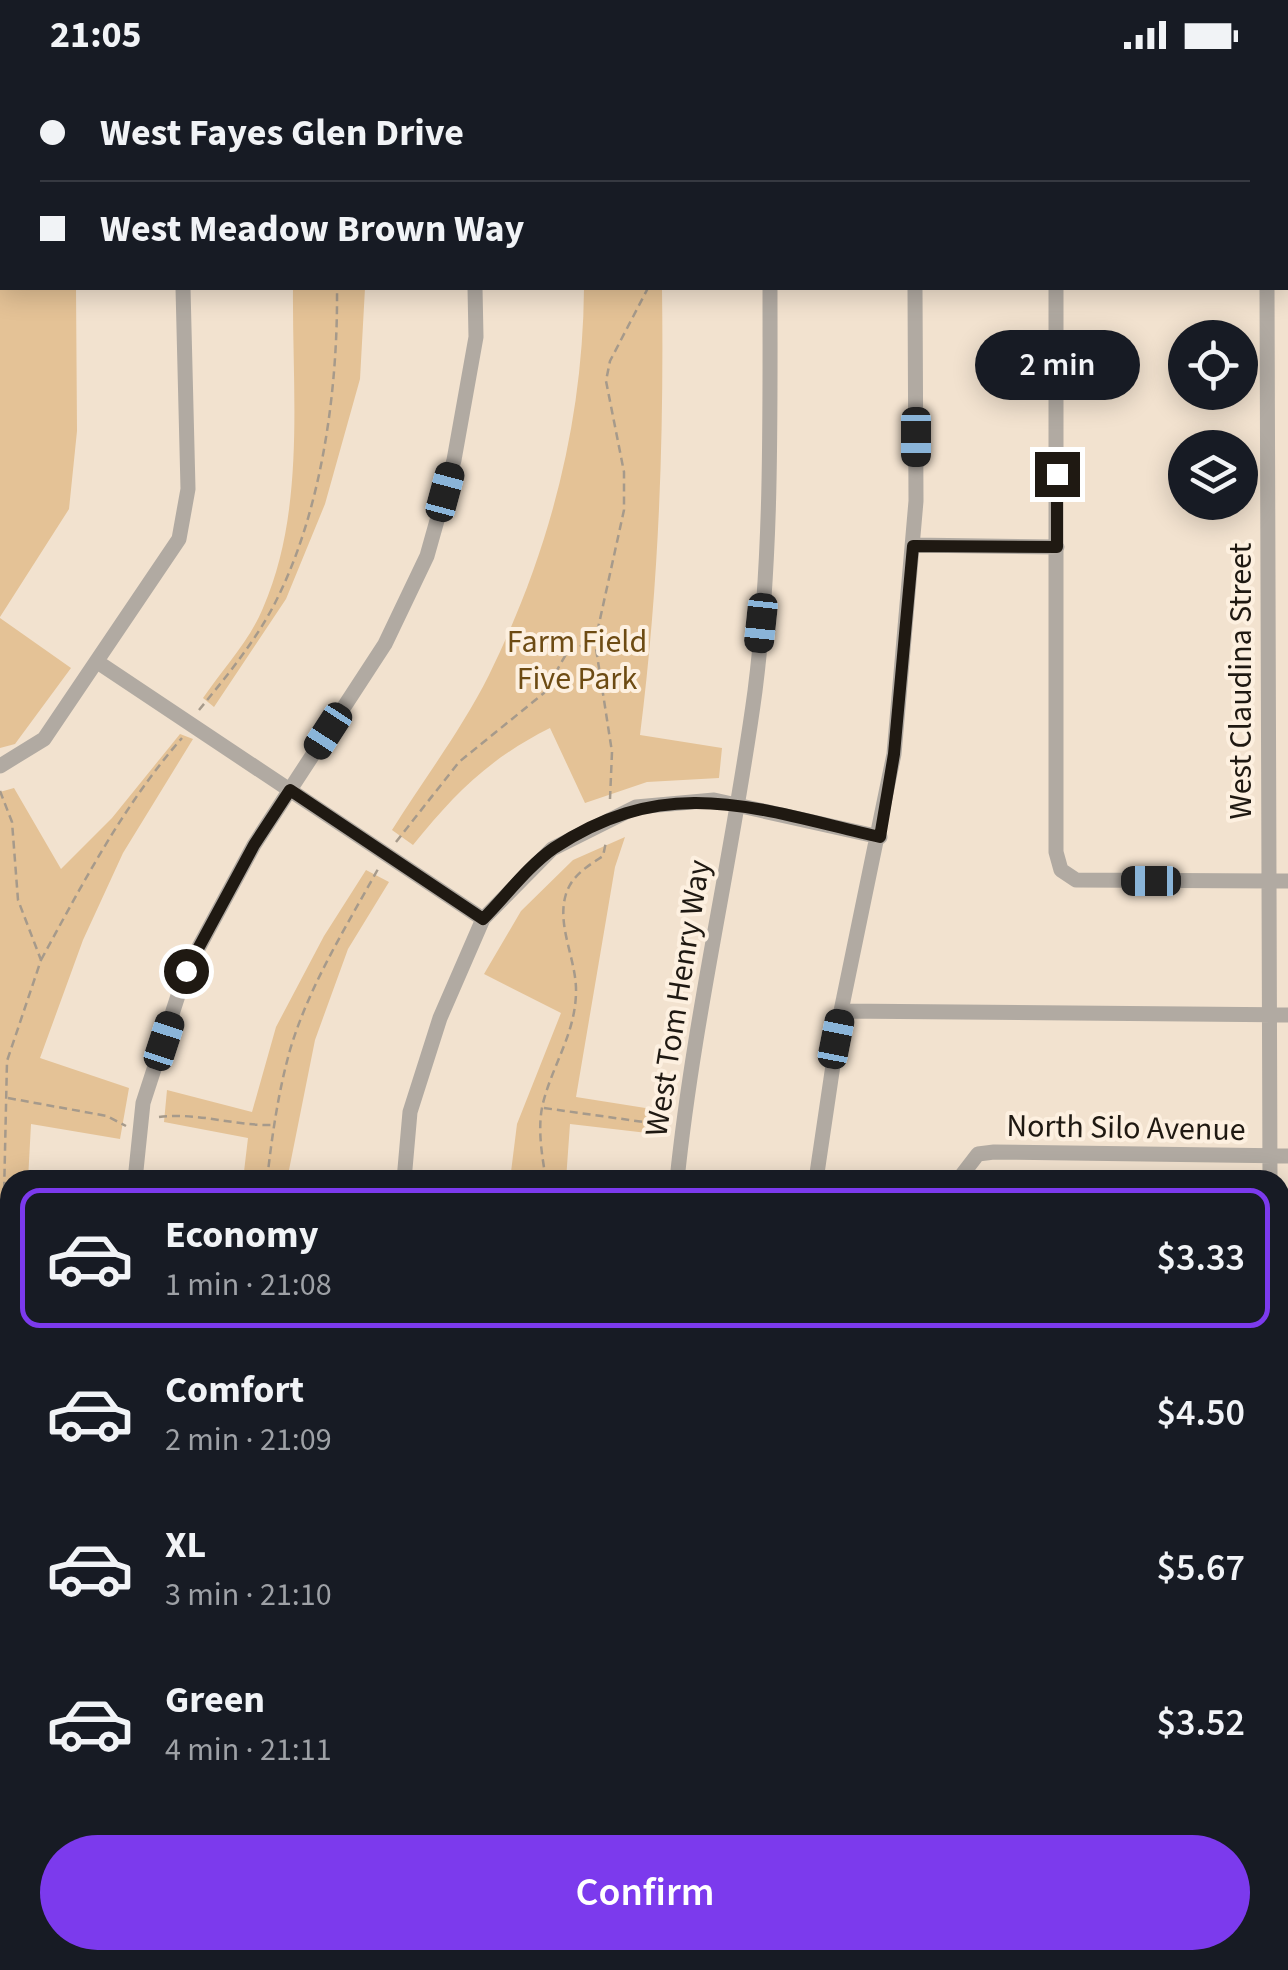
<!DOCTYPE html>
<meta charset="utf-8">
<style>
body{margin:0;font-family:"Source Sans 3",sans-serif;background:#20242c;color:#f1f3f6;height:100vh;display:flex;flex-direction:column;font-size:38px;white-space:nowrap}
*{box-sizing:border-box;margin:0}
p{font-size:32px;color:#9ea1a6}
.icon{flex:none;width:55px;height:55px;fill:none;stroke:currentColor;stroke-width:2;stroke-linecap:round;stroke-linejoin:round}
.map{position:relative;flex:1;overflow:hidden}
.panel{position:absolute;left:0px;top:1100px;width:1290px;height:800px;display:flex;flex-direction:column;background:#171b24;border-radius:30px 30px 0 0;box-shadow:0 5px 25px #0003}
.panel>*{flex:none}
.hud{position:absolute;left:0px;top:0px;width:1290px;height:220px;box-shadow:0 5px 25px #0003;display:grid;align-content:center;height:220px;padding:0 40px;background:#171b24}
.buttons{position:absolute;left:1168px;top:250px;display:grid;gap:20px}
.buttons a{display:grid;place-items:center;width:90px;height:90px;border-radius:50%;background:#171b24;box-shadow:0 5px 25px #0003;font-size:50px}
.end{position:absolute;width:45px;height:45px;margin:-22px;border:12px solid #1f1912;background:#fff;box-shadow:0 0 0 5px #fff}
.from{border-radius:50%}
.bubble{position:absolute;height:70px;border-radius:35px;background:#171b24;box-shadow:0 5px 25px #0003;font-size:32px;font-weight:600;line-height:70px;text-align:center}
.car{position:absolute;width:30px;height:60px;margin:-30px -15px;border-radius:12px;box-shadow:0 0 8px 2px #0007;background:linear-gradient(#222 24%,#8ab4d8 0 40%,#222 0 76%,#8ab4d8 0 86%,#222 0)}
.hud b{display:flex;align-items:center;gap:35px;height:95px;font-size:38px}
.hud b+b{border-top:2px solid #363941}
.hud i{width:25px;height:25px;background:#f1f3f6}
ul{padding:18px 0 0;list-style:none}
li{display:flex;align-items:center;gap:30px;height:140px;margin:0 20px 15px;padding:0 20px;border:5px solid transparent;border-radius:20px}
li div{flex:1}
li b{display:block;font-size:38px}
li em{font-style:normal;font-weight:600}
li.active{border-color:#7c3aed}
li>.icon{width:90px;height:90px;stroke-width:1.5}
.cta{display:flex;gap:20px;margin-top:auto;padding:20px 40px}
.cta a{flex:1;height:115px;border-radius:60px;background:#7c3aed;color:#fff;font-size:40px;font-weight:600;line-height:115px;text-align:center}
.status{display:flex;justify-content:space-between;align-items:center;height:70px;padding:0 50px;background:#171b24;direction:ltr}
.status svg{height:28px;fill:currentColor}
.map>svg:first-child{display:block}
.green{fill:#e4c296}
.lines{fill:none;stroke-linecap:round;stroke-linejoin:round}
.path{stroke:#a69a8b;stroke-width:2.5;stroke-dasharray:8 5;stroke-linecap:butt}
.minor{stroke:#b1aaa2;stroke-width:15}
.major{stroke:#847869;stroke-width:20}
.route{stroke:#1f1912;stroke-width:12}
.labels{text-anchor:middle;stroke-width:8;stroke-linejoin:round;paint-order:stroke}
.park-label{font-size:32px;fill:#6d4b13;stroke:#fdf0e0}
.street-label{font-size:32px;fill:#1f1912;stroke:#fdf0e0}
</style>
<div class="status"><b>21:05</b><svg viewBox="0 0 49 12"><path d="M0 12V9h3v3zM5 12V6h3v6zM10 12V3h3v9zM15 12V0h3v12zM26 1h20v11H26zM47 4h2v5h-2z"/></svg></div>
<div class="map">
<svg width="1288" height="1900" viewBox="0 0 1288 1900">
<rect width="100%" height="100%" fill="#f2e2cf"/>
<!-- green -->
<path class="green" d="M 0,159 L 2,218 L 76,218 L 77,361 L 69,439 L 0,547 Z
M 293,218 L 365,218 L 360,309 L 325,434 L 286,529 L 214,637 L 203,628 C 222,600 250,570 263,538 C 306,439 292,323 293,218 Z
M 584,218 L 662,218 C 664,368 659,515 640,665 L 722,678 L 719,708 L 647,712 L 585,733 L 550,658 C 490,688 455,723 413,775 L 392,760 C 424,709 462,659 489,605 C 549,483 583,354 584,218 Z
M 0,548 L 71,598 L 15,674 L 0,678 Z
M 180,664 L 193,669 L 123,783 L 83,870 L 40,988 L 129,1018 L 120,1069 L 31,1054 L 28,1110 L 10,1110 L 10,1346 L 0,1346 L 0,722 L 14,718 L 61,799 L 112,748 Z
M 625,767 L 615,797 L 576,1027 L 658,1040 L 656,1064 L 570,1054 L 566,1110 L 510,1110 L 517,1054 L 561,943 L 484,904 L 521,841 L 573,790 Z
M 366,800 L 389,812 L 348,879 L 315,970 L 287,1110 L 243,1110 L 248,1068 L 164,1052 L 167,1020 L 252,1042 L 276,957 L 324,866 Z"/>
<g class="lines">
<!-- path -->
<path class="path" d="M 199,640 C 226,607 255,572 275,533 C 322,441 338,320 337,218
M 0,721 L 12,752 L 18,830 L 41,890 L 7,991 L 0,1306 L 10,1338
M 610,729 L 612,682 L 595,572 L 624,440 L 624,402 L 606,311 L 610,291 L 648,218
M 396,772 L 459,692 L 544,623 L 569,579 L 593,573
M 41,890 C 83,813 124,734 182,668
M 8,1028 L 107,1046 L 126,1056
M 544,1038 L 665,1055
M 159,1047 C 198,1042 234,1056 273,1055
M 267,1110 C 272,1066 278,1023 290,980 C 309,916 346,857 378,799
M 546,1110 C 542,1085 537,1058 543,1033 C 553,994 575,964 576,923 C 577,890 556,856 566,824 C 572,805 588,796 603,786 L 606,772"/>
<!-- minor -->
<path class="minor" d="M 913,0 L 913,2
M 0,138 L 2,138
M 1056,218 L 1056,782 L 1061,800 L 1076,810 L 1288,811
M 1267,218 L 1270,1110
M 913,475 L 1057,477
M 99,593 L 483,849
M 0,696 L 44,669 L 179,469 L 188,419 L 183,218
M 841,941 L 1288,945
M 135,1110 L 143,1033 L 186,901 L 254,775 L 385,574 L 427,486 L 454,390 L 476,267 L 475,218
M 404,1110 L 410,1042 L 440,948 L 483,849 L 552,779 L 636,737 L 714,730 L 880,767
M 677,1110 C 694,945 733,785 755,621 C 772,486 770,353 770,218
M 816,1110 L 841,941 L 894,684 L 916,431 L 915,218
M 958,1110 L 978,1084 L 994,1082 L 1288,1086
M 0,1365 L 10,1365
M 0,1580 L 10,1580
M 1280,1887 L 1288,1887
M 77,1890 L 77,1900
M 635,1890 L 635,1900
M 804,1890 L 804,1900
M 1161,1890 L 1161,1900
M 296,1900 L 296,1890"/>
<!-- major -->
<path class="major" d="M 0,2 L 310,0"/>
</g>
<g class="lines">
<!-- route -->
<path class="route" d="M 186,901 L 254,775 L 290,720 L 483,849 C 505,827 528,796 554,778 C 669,702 757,739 880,767 L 894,684 L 913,476 L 1057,477 L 1057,404"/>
</g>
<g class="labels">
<!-- park labels -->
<g class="park-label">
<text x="577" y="582">Farm Field<tspan x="577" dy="37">Five Park</tspan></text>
</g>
<!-- street labels -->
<g class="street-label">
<text transform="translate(1240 611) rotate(-90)" y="11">West Claudina Street</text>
<text transform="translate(677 928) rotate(-81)" y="11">West Tom Henry Way</text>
<text transform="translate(1126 1057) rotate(1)" y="11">North Silo Avenue</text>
</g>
</g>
</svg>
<div class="buttons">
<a><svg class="icon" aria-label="locate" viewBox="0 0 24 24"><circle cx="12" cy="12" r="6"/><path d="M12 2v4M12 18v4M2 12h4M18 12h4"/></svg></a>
<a><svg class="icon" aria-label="layers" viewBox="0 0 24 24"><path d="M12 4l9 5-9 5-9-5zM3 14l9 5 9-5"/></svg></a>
</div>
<i class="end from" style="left:186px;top:901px"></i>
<i class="end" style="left:1057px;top:404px"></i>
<div class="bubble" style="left:975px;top:260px;width:165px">2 min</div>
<i class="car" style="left:916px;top:367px;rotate:180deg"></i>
<i class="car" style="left:445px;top:422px;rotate:15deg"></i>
<i class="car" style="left:761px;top:553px;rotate:186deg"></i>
<i class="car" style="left:328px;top:661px;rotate:213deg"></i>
<i class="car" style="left:1151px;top:811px;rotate:270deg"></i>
<i class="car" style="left:836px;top:969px;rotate:11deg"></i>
<i class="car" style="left:164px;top:971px;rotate:18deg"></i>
<div class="hud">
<b><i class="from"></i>West Fayes Glen Drive</b>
<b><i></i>West Meadow Brown Way</b>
</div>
<section class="panel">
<ul>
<li class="active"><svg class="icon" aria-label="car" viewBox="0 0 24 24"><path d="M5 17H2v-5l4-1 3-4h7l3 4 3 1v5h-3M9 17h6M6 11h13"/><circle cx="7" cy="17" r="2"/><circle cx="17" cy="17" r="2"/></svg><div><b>Economy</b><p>1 min · 21:08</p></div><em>$3.33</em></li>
<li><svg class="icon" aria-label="car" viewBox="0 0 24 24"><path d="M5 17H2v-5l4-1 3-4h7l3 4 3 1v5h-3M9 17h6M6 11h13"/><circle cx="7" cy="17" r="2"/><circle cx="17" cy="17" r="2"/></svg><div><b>Comfort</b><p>2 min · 21:09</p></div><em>$4.50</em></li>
<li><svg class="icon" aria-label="car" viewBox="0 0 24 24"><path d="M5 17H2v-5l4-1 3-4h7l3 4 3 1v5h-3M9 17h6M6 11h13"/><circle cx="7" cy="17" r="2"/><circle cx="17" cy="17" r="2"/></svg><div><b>XL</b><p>3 min · 21:10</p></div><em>$5.67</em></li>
<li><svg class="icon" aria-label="car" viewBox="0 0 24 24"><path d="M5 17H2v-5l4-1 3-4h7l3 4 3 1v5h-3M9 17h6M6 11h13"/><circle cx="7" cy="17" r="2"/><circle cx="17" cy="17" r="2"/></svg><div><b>Green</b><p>4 min · 21:11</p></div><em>$3.52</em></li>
</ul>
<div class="cta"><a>Confirm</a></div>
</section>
</div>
